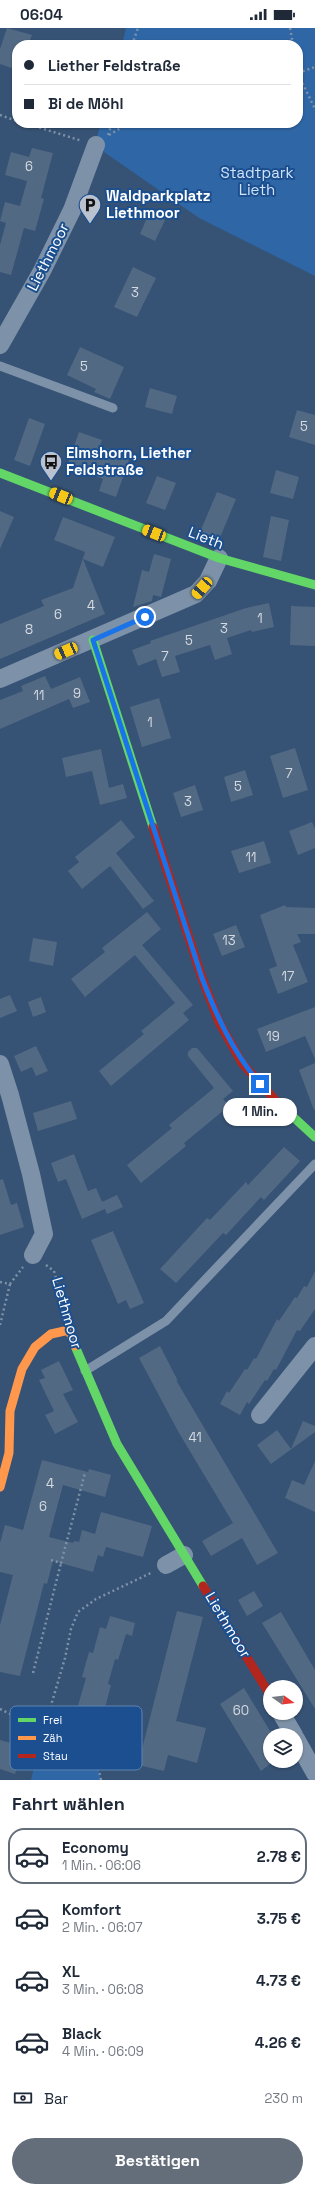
<!DOCTYPE html>
<html lang="de">
<meta charset="utf-8">
<style>
body{margin:0;font-family:"Space Grotesk",sans-serif;background:#f2f2f3;color:#1f2937;height:100vh;display:flex;flex-direction:column;font-size:15px;white-space:nowrap}
*{box-sizing:border-box;margin:0}
p{font-size:13px;color:#747a83}
.icon{flex:none;width:22px;height:22px;fill:none;stroke:currentColor;stroke-width:2;stroke-linecap:round;stroke-linejoin:round}
.map{position:relative;height:1752px;overflow:hidden}
.details{display:flex;flex-direction:column;background:#fff;flex:1}
.details>*{flex:none}
.hud{position:absolute;left:12px;top:12px;width:291px;height:88px;border-radius:16px;box-shadow:0 1px 3px #0004;display:grid;align-content:center;height:88px;padding:0 12px;background:#fff}
.needle{width:26px;rotate:105deg}
.fabs{position:absolute;left:263px;top:1652px;display:grid;gap:8px}
.fabs a{display:grid;place-items:center;width:40px;height:40px;border-radius:50%;background:#fff;box-shadow:0 1px 3px #0004;font-size:20px}
.end{position:absolute;width:18px;height:18px;margin:-9px;border:5px solid #1a73e8;background:#fff;box-shadow:0 0 0 2px #fff}
.from{border-radius:50%}
.bubble{position:absolute;height:28px;border-radius:14px;background:#fff;box-shadow:0 1px 3px #0004;font-size:13px;font-weight:700;line-height:28px;text-align:center}
.car{position:absolute;width:12px;height:24px;margin:-12px -6px;border-radius:5px;box-shadow:0 0 3px 1px #0007;background:linear-gradient(#f5c518 24%,#345 0 40%,#f5c518 0 76%,#345 0 86%,#f5c518 0)}
.hud b{display:flex;align-items:center;gap:14px;height:38px;font-size:15px}
.hud b+b{border-top:1px solid #e0e1e3}
.hud i{width:10px;height:10px;background:#1f2937}
ul{padding:0;list-style:none}
li{display:flex;align-items:center;gap:12px;height:56px;margin:0 8px 6px;padding:0 4px;border:2px solid transparent;border-radius:16px}
li div{flex:1}
li b{display:block;font-size:15px}
li em{font-style:normal;font-weight:700}
li.selected{border-color:#646e7b}
li>.icon{width:36px;height:36px;stroke-width:1.5}
h2{padding:0 12px;font-size:18px;line-height:48px}
.pay{display:flex;align-items:center;gap:10px;height:44px;padding:0 12px;font-size:15px}
.pay p{margin-inline-start:auto}
.button{display:flex;gap:8px;margin-top:auto;padding:8px 12px}
.button a{flex:1;height:46px;border-radius:24px;background:#646e7b;color:#fff;font-size:16px;font-weight:700;line-height:46px;text-align:center}
.status{display:flex;justify-content:space-between;align-items:center;height:28px;padding:0 20px;background:#fff;direction:ltr}
.status svg{height:11px;fill:currentColor}
.map>svg:first-child{display:block}
.green{fill:#2f66a5}
.building{fill:#526984}
.lines{fill:none;stroke-linecap:round;stroke-linejoin:round}
.path{stroke:#7d92a8;stroke-width:2.5;stroke-dasharray:2 3;stroke-linecap:butt}
.lane{stroke:#7d92a8;stroke-width:9}
.street{stroke:#7d92a8;stroke-width:18}
.fast{stroke:#63d668;stroke-width:9}
.slow{stroke:#ff974d;stroke-width:9}
.jam{stroke:#b3261e;stroke-width:9}
.route{stroke:#1a73e8;stroke-width:5}
.labels{text-anchor:middle;stroke-width:4;stroke-linejoin:round;paint-order:stroke}
.number-label{font-size:13px;fill:#d4dae0}
.park-label{font-size:15px;fill:#cfe3fa;stroke:#1b4f8f}
.poi-label{font-size:15px;font-weight:bold;fill:#fff;stroke:#1b4f8f;text-anchor:start}
.street-label{font-size:15px;fill:#fff;stroke:#1b4f8f}
.key{fill:#1b4f8f;stroke:#5f84b1;stroke-width:1}
.key-label{font-size:11px;fill:#fff}
</style>
<div class="status"><b>06:04</b><svg viewBox="0 0 49 12"><path d="M0 12V9h3v3zM5 12V6h3v6zM10 12V3h3v9zM15 12V0h3v12zM26 1h20v11H26zM47 4h2v5h-2z"/></svg></div>
<div class="map">
<svg width="315" height="1752" viewBox="0 0 315 1752">
<rect width="100%" height="100%" fill="#365274"/>
<!-- green -->
<path class="green" d="M 126,0 L 315,0 L 315,248 L 199,190 L 104,124 L 97,109 L 101,95 L 298,95 L 298,17 L 122,17 Z
M 43,1702 L 93,1730 L 98,1739 L 101,1752 L 31,1752 Z"/>
<!-- building -->
<path class="building" d="M 7,0 L 32,7 L 28,17 L 17,17 L 17,42 L 0,36 L 0,21 Z
M 32,120 L 53,125 L 41,170 L 44,171 L 35,203 L 24,200 L 11,247 L 0,244 L 0,217 L 6,195 L 0,193 L 5,174 L 20,178 L 27,153 L 5,147 L 11,124 L 29,129 Z
M 149,185 L 165,192 L 155,213 L 140,206 Z
M 133,239 L 156,250 L 137,289 L 114,279 Z
M 80,319 L 124,339 L 110,371 L 94,364 L 96,361 L 67,347 Z
M 150,360 L 177,368 L 172,386 L 145,379 Z
M 297,382 L 315,387 L 315,417 L 289,409 Z
M 29,390 L 45,396 L 30,438 L 14,432 Z
M 79,404 L 102,412 L 100,418 L 130,429 L 116,469 L 99,463 L 103,451 L 67,438 Z
M 276,442 L 299,449 L 293,471 L 270,465 Z
M 157,448 L 176,455 L 165,482 L 146,475 Z
M 217,464 L 236,471 L 219,512 L 200,504 Z
M 0,483 L 14,489 L 0,521 Z
M 271,488 L 289,492 L 281,533 L 263,529 Z
M 63,489 L 115,509 L 103,539 L 83,531 L 105,586 L 0,631 L 0,596 L 44,578 L 41,572 L 73,560 L 85,524 L 54,512 Z
M 154,526 L 171,531 L 161,569 L 153,567 L 152,573 L 133,579 L 142,542 L 149,544 Z
M 269,575 L 274,599 L 252,604 L 251,602 L 227,610 L 232,626 L 215,632 L 210,617 L 175,628 L 180,644 L 162,649 L 156,631 L 138,638 L 132,622 L 151,615 L 150,613 L 246,580 Z
M 291,578 L 315,579 L 315,618 L 290,617 Z
M 45,648 L 51,661 L 80,649 L 90,674 L 73,680 L 69,671 L 0,701 L 0,672 L 23,663 L 21,658 Z
M 159,670 L 171,710 L 142,719 L 130,679 Z
M 295,720 L 308,762 L 283,770 L 270,728 Z
M 101,721 L 109,760 L 123,756 L 127,770 L 100,777 L 92,743 L 66,749 L 62,730 Z
M 245,742 L 253,767 L 231,774 L 224,749 Z
M 195,757 L 203,782 L 181,789 L 173,765 Z
M 121,792 L 135,809 L 116,825 L 154,873 L 143,881 L 110,838 L 82,861 L 68,843 L 79,834 L 75,829 Z
M 312,794 L 315,801 L 315,820 L 298,827 L 289,803 Z
M 264,813 L 271,835 L 239,845 L 231,823 Z
M 285,877 L 286,879 L 315,880 L 315,906 L 297,906 L 301,914 L 293,917 L 308,954 L 278,966 L 269,941 L 277,938 L 260,887 Z
M 147,884 L 161,901 L 142,917 L 193,977 L 183,985 L 189,992 L 111,1058 L 99,1043 L 144,1006 L 141,1003 L 175,975 L 135,927 L 85,969 L 71,951 L 105,924 L 102,920 Z
M 236,897 L 245,919 L 222,928 L 213,906 Z
M 33,910 L 57,914 L 53,938 L 29,933 Z
M 10,967 L 17,983 L 0,990 L 0,971 Z
M 41,969 L 46,984 L 33,989 L 28,974 Z
M 315,979 L 315,1031 L 305,1008 L 266,1024 L 257,1001 Z
M 36,1018 L 48,1043 L 36,1048 L 32,1039 L 21,1044 L 14,1028 Z
M 192,1020 L 197,1020 L 233,1063 L 223,1071 L 229,1078 L 184,1115 L 186,1118 L 141,1155 L 127,1137 L 172,1100 L 169,1097 L 214,1060 L 188,1028 L 188,1024 Z
M 315,1035 L 315,1081 L 314,1082 L 299,1042 Z
M 71,1073 L 77,1091 L 38,1103 L 33,1085 Z
M 284,1119 L 300,1133 L 264,1172 L 261,1169 L 226,1207 L 223,1205 L 176,1255 L 160,1241 L 207,1190 L 210,1192 L 246,1154 L 248,1157 Z
M 74,1126 L 88,1163 L 96,1160 L 104,1178 L 102,1174 L 117,1167 L 123,1179 L 107,1186 L 105,1181 L 82,1191 L 66,1151 L 58,1154 L 51,1135 Z
M 3,1151 L 11,1177 L 17,1175 L 24,1199 L 0,1207 L 0,1152 Z
M 113,1203 L 144,1275 L 130,1281 L 126,1272 L 118,1276 L 91,1212 Z
M 315,1243 L 315,1281 L 300,1303 L 297,1302 L 276,1342 L 274,1341 L 267,1353 L 265,1352 L 249,1376 L 247,1374 L 240,1387 L 220,1376 L 227,1363 L 229,1365 L 245,1341 L 247,1342 L 254,1330 L 256,1331 L 277,1291 L 279,1293 L 295,1269 L 297,1270 L 304,1258 L 307,1259 Z
M 160,1318 L 178,1353 L 176,1352 L 278,1525 L 257,1537 L 242,1510 L 211,1528 L 202,1513 L 233,1495 L 179,1405 L 139,1330 Z
M 59,1333 L 73,1362 L 63,1366 L 78,1394 L 55,1406 L 45,1387 L 54,1383 L 39,1352 L 45,1350 L 41,1342 Z
M 303,1393 L 315,1398 L 315,1404 L 271,1436 L 257,1417 L 277,1402 L 291,1421 Z
M 42,1432 L 88,1444 L 89,1441 L 111,1447 L 105,1469 L 63,1457 L 49,1509 L 73,1515 L 74,1513 L 79,1514 L 82,1502 L 95,1506 L 101,1484 L 152,1498 L 143,1529 L 106,1519 L 103,1529 L 98,1527 L 93,1544 L 53,1533 L 47,1556 L 44,1555 L 20,1648 L 0,1644 L 0,1597 L 13,1547 L 0,1544 L 0,1515 L 5,1497 L 23,1502 Z
M 315,1433 L 315,1484 L 285,1470 L 292,1452 L 304,1457 Z
M 254,1563 L 263,1578 L 247,1588 L 238,1572 Z
M 177,1583 L 203,1589 L 176,1693 L 206,1700 L 197,1735 L 168,1727 L 164,1743 L 138,1737 Z
M 281,1584 L 315,1642 L 315,1681 L 262,1595 Z
M 110,1588 L 135,1595 L 132,1608 L 126,1606 L 118,1632 L 115,1631 L 108,1656 L 111,1657 L 101,1695 L 75,1688 L 86,1650 L 82,1649 L 89,1624 L 93,1625 L 100,1599 L 106,1601 Z
M 244,1660 L 270,1703 L 270,1736 L 261,1743 L 220,1676 Z
M 0,1712 L 22,1718 L 15,1746 L 0,1741 Z"/>
<g class="lines">
<!-- path -->
<path class="path" d="M 290,0 L 293,17
M 132,17 L 138,0
M 298,45 L 315,39
M 298,46 L 315,81
M 0,87 L 17,93
M 25,95 L 82,113
M 108,107 L 112,95
M 109,107 L 129,95
M 46,1237 L 54,1243 L 66,1284
M 0,1254 L 10,1256 L 23,1239
M 0,1297 L 10,1256
M 51,1532 L 61,1535 L 85,1445
M 33,1645 L 61,1535
M 0,1681 L 56,1708
M 101,1752 C 97,1725 78,1720 56,1708 L 52,1694 L 52,1674 L 65,1630 L 71,1601 L 78,1584 L 96,1571 L 153,1544"/>
<!-- lane -->
<path class="lane" d="M 0,338 L 113,380
M 85,1343 L 166,1293 L 315,1136"/>
<!-- street -->
<path class="street" d="M 0,317 L 42,243 L 72,182 L 96,117
M 0,651 L 196,566 L 208,553 L 219,530
M 0,1036 L 10,1067 L 31,1146 L 44,1206 L 33,1227
M 260,1387 L 315,1318
M 166,1537 L 184,1527
M 281,1685 L 294,1707
M 296,1711 L 315,1745"/>
<!-- fast -->
<path class="fast" d="M 0,445 L 219,530 L 315,557
M 93,612 L 153,799
M 276,1073 L 315,1109
M 75,1318 L 117,1416 L 203,1558"/>
<!-- slow -->
<path class="slow" d="M 0,1459 L 9,1425 L 10,1383 L 22,1341 L 35,1319 L 51,1306 L 69,1302 L 75,1318"/>
<!-- jam -->
<path class="jam" d="M 153,799 L 202,950 L 219,994 L 242,1035 L 276,1073
M 203,1558 L 270,1667"/>
</g>
<g class="lines">
<!-- route -->
<path class="route" d="M 145,589 L 93,612 L 202,950 C 217,989 233,1024 260,1056"/>
</g>
<!-- icons -->
<defs>
<g id="parking-pin" transform="scale(1.15)"><path d="M0 17L-7.5 6A9.5 9.5 0 1 1 7.5 6Z" fill="#b9c2ce" stroke="#1b4f8f"/><path d="M-3.5-5.5H1a3.5 3.5 0 0 1 0 7H-1V5.5H-3.5ZM-1-3.4V-.6H.8a1.4 1.4 0 0 0 0-2.8Z" fill="#111"/></g>
<g id="bus-pin" transform="scale(1.15)"><path d="M0 17L-7.5 6A9.5 9.5 0 1 1 7.5 6Z" fill="#b9c2ce" stroke="#1b4f8f"/><path d="M-5-6H5V4H4V6H2V4H-2V6H-4V4H-5ZM-3.5-4V0h7V-4ZM-3.5 1.2v1.5H-2V1.2ZM2 1.2v1.5H3.5V1.2Z" fill="#111"/></g>
</defs>
<g fill-rule="evenodd">
<use href="#parking-pin" x="90" y="177"/>
<use href="#bus-pin" x="51" y="434"/>
</g>
<g class="labels">
<!-- number labels -->
<g class="number-label">
<text x="29" y="143">6</text>
<text x="135" y="269">3</text>
<text x="84" y="343">5</text>
<text x="304" y="403">5</text>
<text x="91" y="582">4</text>
<text x="58" y="591">6</text>
<text x="260" y="595">1</text>
<text x="224" y="605">3</text>
<text x="29" y="606">8</text>
<text x="189" y="617">5</text>
<text x="165" y="633">7</text>
<text x="77" y="670">9</text>
<text x="39" y="672">11</text>
<text x="150" y="699">1</text>
<text x="289" y="750">7</text>
<text x="238" y="763">5</text>
<text x="188" y="778">3</text>
<text x="251" y="834">11</text>
<text x="229" y="917">13</text>
<text x="288" y="953">17</text>
<text x="273" y="1013">19</text>
<text x="195" y="1414">41</text>
<text x="50" y="1460">4</text>
<text x="43" y="1483">6</text>
<text x="241" y="1687">60</text>
</g>
<!-- park labels -->
<g class="park-label">
<text x="257" y="150">Stadtpark<tspan x="257" dy="17">Lieth</tspan></text>
</g>
<!-- poi labels -->
<g class="poi-label">
<text x="106" y="173">Waldparkplatz<tspan x="106" dy="17">Liethmoor</tspan></text>
<text x="66" y="430">Elmshorn, Liether<tspan x="66" dy="17">Feldstraße</tspan></text>
</g>
<!-- street labels -->
<g class="street-label">
<text transform="translate(48 229) rotate(-63)" y="5">Liethmoor</text>
<text transform="translate(206 510) rotate(21)" y="5">Lieth</text>
<text transform="translate(67 1285) rotate(74)" y="5">Liethmoor</text>
<text transform="translate(228 1597) rotate(59)" y="5">Liethmoor</text>
</g>
</g>
<!-- legend -->
<rect x="10" y="1678" width="132" height="64" rx="6" class="key"/>
<rect x="18" y="1690" width="18" height="4" fill="#63d668"/>
<rect x="18" y="1708" width="18" height="4" fill="#ff974d"/>
<rect x="18" y="1726" width="18" height="4" fill="#b3261e"/>
<g class="key-label">
<text x="43" y="1696">Frei</text>
<text x="43" y="1714">Zäh</text>
<text x="43" y="1732">Stau</text>
</g>
</svg>
<div class="fabs">
<a><svg class="needle" viewBox="-14 -14 28 28"><path d="M0-13l5 13h-10z" fill="#e53935"/><path d="M0 13l5-13h-10z" fill="#747a83"/></svg></a>
<a><svg class="icon" aria-label="layers" viewBox="0 0 24 24"><path d="M12 4l9 5-9 5-9-5zM3 14l9 5 9-5"/></svg></a>
</div>
<i class="end from" style="left:145px;top:589px"></i>
<i class="end" style="left:260px;top:1056px"></i>
<div class="bubble" style="left:223px;top:1070px;width:74px">1 Min.</div>
<i class="car" style="left:61px;top:468px;rotate:292deg"></i>
<i class="car" style="left:154px;top:505px;rotate:291deg"></i>
<i class="car" style="left:202px;top:560px;rotate:221deg"></i>
<i class="car" style="left:66px;top:623px;rotate:247deg"></i>
<div class="hud">
<b><i class="from"></i>Liether Feldstraße</b>
<b><i></i>Bi de Möhl</b>
</div>
</div>
<section class="details">
<h2>Fahrt wählen</h2>
<ul>
<li class="selected"><svg class="icon" aria-label="car" viewBox="0 0 24 24"><path d="M5 17H2v-5l4-1 3-4h7l3 4 3 1v5h-3M9 17h6M6 11h13"/><circle cx="7" cy="17" r="2"/><circle cx="17" cy="17" r="2"/></svg><div><b>Economy</b><p>1 Min. · 06:06</p></div><em>2.78 €</em></li>
<li><svg class="icon" aria-label="car" viewBox="0 0 24 24"><path d="M5 17H2v-5l4-1 3-4h7l3 4 3 1v5h-3M9 17h6M6 11h13"/><circle cx="7" cy="17" r="2"/><circle cx="17" cy="17" r="2"/></svg><div><b>Komfort</b><p>2 Min. · 06:07</p></div><em>3.75 €</em></li>
<li><svg class="icon" aria-label="car" viewBox="0 0 24 24"><path d="M5 17H2v-5l4-1 3-4h7l3 4 3 1v5h-3M9 17h6M6 11h13"/><circle cx="7" cy="17" r="2"/><circle cx="17" cy="17" r="2"/></svg><div><b>XL</b><p>3 Min. · 06:08</p></div><em>4.73 €</em></li>
<li><svg class="icon" aria-label="car" viewBox="0 0 24 24"><path d="M5 17H2v-5l4-1 3-4h7l3 4 3 1v5h-3M9 17h6M6 11h13"/><circle cx="7" cy="17" r="2"/><circle cx="17" cy="17" r="2"/></svg><div><b>Black</b><p>4 Min. · 06:09</p></div><em>4.26 €</em></li>
</ul>
<div class="pay"><svg class="icon" aria-label="cash" viewBox="0 0 24 24"><path d="M3 7h18v10H3z"/><circle cx="12" cy="12" r="2"/></svg>Bar<p>230 m</p></div>
<div class="button"><a>Bestätigen</a></div>
</section>
